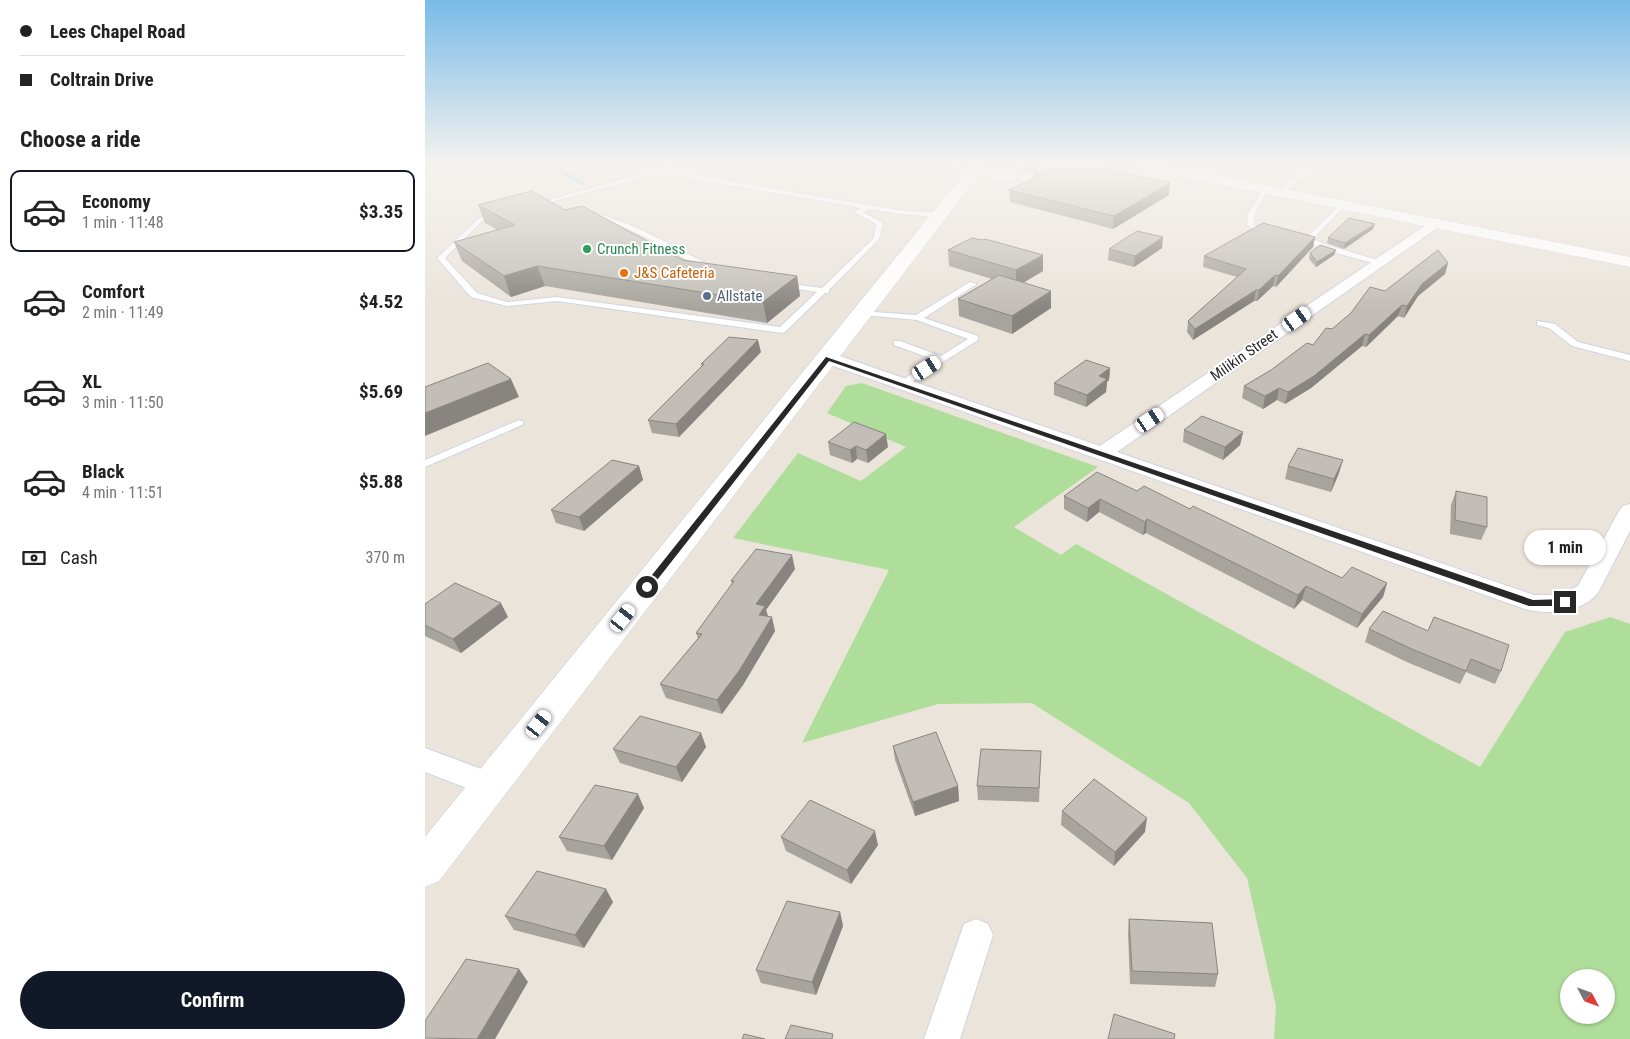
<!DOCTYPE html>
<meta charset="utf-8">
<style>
body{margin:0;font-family:"Roboto Condensed",sans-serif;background:#f6f6f6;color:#222;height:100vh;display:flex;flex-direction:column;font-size:19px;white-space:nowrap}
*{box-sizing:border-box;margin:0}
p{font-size:16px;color:#767676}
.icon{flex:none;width:28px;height:28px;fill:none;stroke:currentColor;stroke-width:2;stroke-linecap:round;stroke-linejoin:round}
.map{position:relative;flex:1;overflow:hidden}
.panel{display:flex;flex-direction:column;background:#fff;width:425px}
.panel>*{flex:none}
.guide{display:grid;align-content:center;height:110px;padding:0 20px;background:#fff}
.needle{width:32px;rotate:131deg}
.fabs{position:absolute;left:1135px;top:969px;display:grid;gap:10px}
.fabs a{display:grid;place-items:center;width:55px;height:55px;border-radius:50%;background:#fff;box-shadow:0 1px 4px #0004;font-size:25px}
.end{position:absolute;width:22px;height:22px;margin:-11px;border:6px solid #282828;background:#fff;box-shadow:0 0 0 2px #fff}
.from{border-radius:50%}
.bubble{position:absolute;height:35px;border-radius:18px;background:#fff;box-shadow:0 1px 4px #0004;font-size:16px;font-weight:700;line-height:35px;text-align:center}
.car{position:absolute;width:15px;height:30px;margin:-15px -8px;border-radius:6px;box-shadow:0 0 4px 1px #0007;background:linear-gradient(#fff 24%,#345 0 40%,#fff 0 76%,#345 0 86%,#fff 0)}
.guide b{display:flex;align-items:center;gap:18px;height:48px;font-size:19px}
.guide b+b{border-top:1px solid #e0e0e0}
.guide i{width:12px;height:12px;background:#222}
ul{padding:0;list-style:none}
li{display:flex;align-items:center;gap:15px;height:82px;margin:0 10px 8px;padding:0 10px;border:2px solid transparent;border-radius:10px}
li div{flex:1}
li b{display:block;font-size:19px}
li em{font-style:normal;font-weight:700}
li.current{border-color:#111827}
li>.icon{width:45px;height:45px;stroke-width:1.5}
h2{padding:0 20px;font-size:22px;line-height:60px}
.pay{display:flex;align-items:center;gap:12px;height:55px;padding:0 20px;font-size:19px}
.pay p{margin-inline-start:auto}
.primary-button{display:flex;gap:10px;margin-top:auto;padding:10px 20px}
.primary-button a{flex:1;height:58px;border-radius:30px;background:#111827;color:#fff;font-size:20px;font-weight:700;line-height:58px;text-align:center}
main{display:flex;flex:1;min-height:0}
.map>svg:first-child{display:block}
.green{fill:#afde9a;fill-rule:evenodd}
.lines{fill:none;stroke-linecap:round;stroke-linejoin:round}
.stream{stroke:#73c5e7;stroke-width:4}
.lane-casing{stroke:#d0d3e1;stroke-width:2}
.street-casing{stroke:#d0d3e1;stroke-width:2}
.secondary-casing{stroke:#d0d3e1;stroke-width:1}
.lane{fill:#fff;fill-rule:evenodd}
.street{fill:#fff;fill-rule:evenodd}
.secondary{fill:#fff;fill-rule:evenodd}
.wall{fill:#a7a39d}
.shaded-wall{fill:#888580}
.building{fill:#c2beb7;stroke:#888580}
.route{fill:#282828}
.leisure-dot{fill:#2e9e5b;stroke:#fff;stroke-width:2}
.food-dot{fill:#e8710a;stroke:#fff;stroke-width:2}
.service-dot{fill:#5c6f8a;stroke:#fff;stroke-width:2}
.labels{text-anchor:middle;stroke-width:4;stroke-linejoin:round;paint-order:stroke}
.far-leisure-label{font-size:15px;fill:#27864d;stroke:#fff;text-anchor:start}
.far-food-label{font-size:15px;fill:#c56008;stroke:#fff;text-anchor:start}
.far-service-label{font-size:15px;fill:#4e5e75;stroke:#fff;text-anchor:start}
.far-street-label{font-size:15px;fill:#282828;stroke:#fff}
</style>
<main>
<section class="panel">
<div class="guide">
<b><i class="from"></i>Lees Chapel Road</b>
<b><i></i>Coltrain Drive</b>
</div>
<h2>Choose a ride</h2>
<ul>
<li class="current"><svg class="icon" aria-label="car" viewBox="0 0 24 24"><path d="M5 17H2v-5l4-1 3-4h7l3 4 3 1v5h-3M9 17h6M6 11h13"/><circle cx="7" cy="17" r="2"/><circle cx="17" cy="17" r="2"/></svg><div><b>Economy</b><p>1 min · 11:48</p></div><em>$3.35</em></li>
<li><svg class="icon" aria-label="car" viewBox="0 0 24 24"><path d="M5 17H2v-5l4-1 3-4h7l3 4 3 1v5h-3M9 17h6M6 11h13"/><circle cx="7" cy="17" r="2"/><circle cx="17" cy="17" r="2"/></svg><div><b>Comfort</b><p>2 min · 11:49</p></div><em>$4.52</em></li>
<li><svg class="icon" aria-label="car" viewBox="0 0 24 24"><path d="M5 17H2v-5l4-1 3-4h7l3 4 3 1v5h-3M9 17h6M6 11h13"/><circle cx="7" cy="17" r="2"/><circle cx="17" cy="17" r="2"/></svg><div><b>XL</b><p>3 min · 11:50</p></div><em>$5.69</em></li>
<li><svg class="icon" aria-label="car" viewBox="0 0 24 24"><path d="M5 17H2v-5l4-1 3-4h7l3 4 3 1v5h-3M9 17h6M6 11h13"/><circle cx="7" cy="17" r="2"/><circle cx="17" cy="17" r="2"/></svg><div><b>Black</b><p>4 min · 11:51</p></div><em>$5.88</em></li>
</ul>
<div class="pay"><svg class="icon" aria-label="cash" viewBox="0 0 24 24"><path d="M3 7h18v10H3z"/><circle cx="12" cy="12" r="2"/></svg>Cash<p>370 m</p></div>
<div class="primary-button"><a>Confirm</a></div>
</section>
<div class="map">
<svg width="1205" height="1039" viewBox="0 0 1205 1039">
<rect width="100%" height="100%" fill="#eae4db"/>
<!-- green -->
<path class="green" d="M 437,383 L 673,467 L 589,527 L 636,555 L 651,544 L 1055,767 L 1140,632 L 1185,617 L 1205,624 L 1205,1039 L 849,1039 L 851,1006 L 822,878 L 764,803 L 607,703 L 513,704 L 377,743 L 464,570 L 308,538 L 373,453 L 436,481 L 481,447 L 402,413 L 421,386 ZM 1144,978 L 1181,978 L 1181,1015 L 1144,1015 Z"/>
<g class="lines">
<!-- stream -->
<path class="stream" d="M 134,164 L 139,173 L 157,183"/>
<!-- lane casing -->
<g class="lane-casing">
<path id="lane" d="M 249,164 L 258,164 L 241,170 L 474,210 L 515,213 L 518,215 L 515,217 L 474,214 L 444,209 L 438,212 L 458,223 L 454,239 L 404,290 L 404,293 L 400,293 L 360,332 L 357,333 L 132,301 L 82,306 L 46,297 L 12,258 L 53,219 L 73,213 L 76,215 L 75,216 L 57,221 L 20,258 L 52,293 L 82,302 L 132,297 L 355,327 L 392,292 L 360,287 L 356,285 L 357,283 L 397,288 L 449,238 L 451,224 L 431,213 L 431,211 L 436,208 L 234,173 L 112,206 L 107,205 Z
M 508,164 L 524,164 L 553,170 L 550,172 Z
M 627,164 L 635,164 L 601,180 L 547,176 L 544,174 L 547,172 L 600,176 Z
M 887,164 L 894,164 L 857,194 L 853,194 L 853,192 Z
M 838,189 L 843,190 L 830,214 L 828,224 L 834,229 L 845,232 L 846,233 L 843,235 L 830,231 L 822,225 L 823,214 Z
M 916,204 L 921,205 L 888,239 L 902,245 L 956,261 L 956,265 L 896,249 L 880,239 Z
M 156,210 C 194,217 227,234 261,253 C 270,258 280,262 288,269 L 281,271 C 238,246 203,225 154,213 L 153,212 Z
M 545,282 L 552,284 L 499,318 L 553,336 L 553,340 L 480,386 L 474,386 L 474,382 L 510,360 L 469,345 L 469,341 L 475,341 L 516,356 L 543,339 L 492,320 L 438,315 L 435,315 L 435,311 L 491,315 Z
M 1112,321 L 1130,324 L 1153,342 L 1205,355 L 1205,361 L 1147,346 L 1124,328 L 1112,325 Z
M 94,420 L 97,421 L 99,423 L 97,425 L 0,467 L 0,460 Z"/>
</g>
<!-- street casing -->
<g class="street-casing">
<path id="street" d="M 1010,219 L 1015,220 L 1016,223 L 1015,226 L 692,452 L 1109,595 L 1136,595 L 1153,586 L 1194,511 L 1198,506 L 1205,504 L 1205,531 L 1174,591 C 1160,613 1122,615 1100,609 L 397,362 L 395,358 L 397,354 L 409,354 L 675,446 Z
M 0,748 L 75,776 L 79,785 L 75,794 L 65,797 L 0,772 Z
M 551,919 L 563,924 L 568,935 L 535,1039 L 499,1039 L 539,924 Z"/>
</g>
<!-- secondary casing -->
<g class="secondary-casing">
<path id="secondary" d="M 547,164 L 562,164 L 14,881 L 0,887 L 0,837 Z
M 704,164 L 734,164 L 1205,257 L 1205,267 L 711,168 Z"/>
</g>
<!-- lane -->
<use href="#lane" class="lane"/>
<!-- street -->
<use href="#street" class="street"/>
<!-- secondary -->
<use href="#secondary" class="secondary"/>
</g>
<!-- wall -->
<path class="wall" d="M 594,164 L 663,164 L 744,195 L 688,229 L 585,202 L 584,190 L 608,179 L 608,171 L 613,169 L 604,172 L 594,166 Z
M 53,205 L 140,210 L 258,260 L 372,276 L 375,296 L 342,323 L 120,286 L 86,297 L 37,261 L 29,242 L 72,230 L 60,223 Z
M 948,229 L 919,249 L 902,243 L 903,238 Z
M 890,237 L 888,247 L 851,287 L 848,286 L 832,301 L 829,301 L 768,340 L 762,332 L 763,321 L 812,277 L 778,267 L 779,256 Z
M 737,248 L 709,267 L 683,260 L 684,249 Z
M 523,250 L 618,271 L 598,283 L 626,291 L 626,308 L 587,334 L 534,316 L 533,299 L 567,279 L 524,266 Z
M 885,253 L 909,255 L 891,267 L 884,259 Z
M 1023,263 L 1020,274 L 993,296 L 979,318 L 973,316 L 941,347 L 937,346 L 886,388 L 860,404 L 852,400 L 838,409 L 817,398 L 819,386 L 888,345 L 907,329 L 960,291 Z
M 336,352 L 254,437 L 227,433 L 223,420 L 277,367 L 276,364 Z
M 685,368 L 684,380 L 682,382 L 681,392 L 661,407 L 629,395 L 629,383 Z
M 759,430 L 818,432 L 815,445 L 798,460 L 758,442 Z
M 403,442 L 463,447 L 443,463 L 432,459 L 427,463 L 405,455 Z
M 214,466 L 218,480 L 159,531 L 131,523 L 126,510 Z
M 863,466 L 914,473 L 906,492 L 860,479 Z
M 712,491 L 765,509 L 917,578 L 962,583 L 958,597 L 932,628 L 877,600 L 869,609 L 721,533 L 718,535 L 674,512 L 662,522 L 639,509 L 639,496 Z
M 1031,491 L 1062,527 L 1056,540 L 1025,534 L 1026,505 Z
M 370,569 L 341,610 L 343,616 L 350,631 L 318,685 L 297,714 L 241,698 L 235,684 L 273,638 L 271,633 L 307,584 L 306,581 Z
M 0,604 L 83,617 L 36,653 L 0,636 Z
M 958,611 L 1076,671 L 1070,684 L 1041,672 L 1035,684 L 984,663 L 940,642 L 944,629 Z
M 276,733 L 281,747 L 257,782 L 195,763 L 188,749 Z
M 468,746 L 533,786 L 534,801 L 490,816 L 470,760 Z
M 616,751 L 614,802 L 553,800 L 552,786 Z
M 219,808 L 187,860 L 142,851 L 134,837 Z
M 637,811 L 720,832 L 689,866 L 636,825 Z
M 356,837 L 453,845 L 426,884 L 361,851 Z
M 188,902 L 159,948 L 89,930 L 80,916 Z
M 415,912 L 418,926 L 391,995 L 336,983 L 331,970 Z
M 704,919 L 793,974 L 790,987 L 705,984 L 703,933 Z"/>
<!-- shaded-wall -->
<path class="shaded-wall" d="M 604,164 L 622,164 L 613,165 L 613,168 L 604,172 Z
M 745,183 L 744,195 L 688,229 L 689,216 Z
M 950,224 L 948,229 L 919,249 L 920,243 Z
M 738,237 L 737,248 L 709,267 L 710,256 Z
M 890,237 L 888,247 L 851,287 L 853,276 Z
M 911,250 L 909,255 L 891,267 L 892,262 Z
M 618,255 L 618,271 L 591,287 L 591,270 Z
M 1023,263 L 1020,274 L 993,296 L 979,318 L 982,306 L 997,284 Z
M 112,266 L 120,286 L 86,297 L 79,276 Z
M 850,275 L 848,286 L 832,301 L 834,290 Z
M 372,276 L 375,296 L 342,323 L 338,302 Z
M 831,290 L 829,301 L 768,340 L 770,329 Z
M 626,291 L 626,308 L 587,334 L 587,316 Z
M 977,305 L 973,316 L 941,347 L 944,335 Z
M 940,334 L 937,346 L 886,388 L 860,404 L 863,392 Z
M 333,340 L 336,352 L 254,437 L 251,424 Z
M 685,368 L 684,380 L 682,382 L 681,392 L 661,407 L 662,395 L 674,376 Z
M 86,379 L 94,397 L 0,436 L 0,413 Z
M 854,388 L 852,400 L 838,409 L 840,396 Z
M 818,432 L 815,445 L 798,460 L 800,447 Z
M 461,434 L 463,447 L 443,463 L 441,450 Z
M 431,446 L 432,459 L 427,463 L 425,450 Z
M 918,460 L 914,473 L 906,492 L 909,479 Z
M 214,466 L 218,480 L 159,531 L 154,517 Z
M 675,499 L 674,512 L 662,522 L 663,508 Z
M 722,519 L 721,533 L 718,535 L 720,522 Z
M 367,555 L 370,569 L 341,610 L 344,620 L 338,629 L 331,604 Z
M 962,583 L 958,597 L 932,628 L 937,614 Z
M 881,586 L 877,600 L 869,609 L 873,595 Z
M 76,603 L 83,617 L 36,653 L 28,639 Z
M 347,617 L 350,631 L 318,685 L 297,714 L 292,700 Z
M 276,733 L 281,747 L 257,782 L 251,767 Z
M 533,786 L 534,801 L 490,816 L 488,802 Z
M 213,794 L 219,808 L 187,860 L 179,846 Z
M 722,818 L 720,832 L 689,866 L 690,852 Z
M 450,831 L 453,845 L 426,884 L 422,870 Z
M 181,889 L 188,902 L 159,948 L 150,935 Z
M 415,912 L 418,926 L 391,995 L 387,982 Z
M 94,969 L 103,982 L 70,1039 L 52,1039 Z"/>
<!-- building -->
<path class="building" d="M 614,164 L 660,164 L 745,183 L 689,216 L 584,190 L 618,174 L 608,171 L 617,167 L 613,165 Z
M 107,191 L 140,210 L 157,206 L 258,260 L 372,276 L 338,302 L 112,266 L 79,276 L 29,242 L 90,225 L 53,205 Z
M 924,218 L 950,224 L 920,243 L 903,238 Z
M 838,223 L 890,237 L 853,276 L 850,275 L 834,290 L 831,290 L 770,329 L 763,321 L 821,269 L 779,256 Z
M 712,231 L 738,237 L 710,256 L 684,249 Z
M 547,238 L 557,240 L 560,239 L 618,255 L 591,270 L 523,250 Z
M 895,245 L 911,250 L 892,262 L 885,253 Z
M 1013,250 L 1023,263 L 997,284 L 982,306 L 977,305 L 944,335 L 940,334 L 889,376 L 863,392 L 854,388 L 840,396 L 819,386 L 846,370 L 882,343 L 888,345 L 901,328 L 907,329 L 926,313 L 945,287 L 960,291 Z
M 574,275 L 626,291 L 587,316 L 533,299 Z
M 304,337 L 333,340 L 251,424 L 223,420 L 279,364 L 276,364 Z
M 661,360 L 685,368 L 674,376 L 682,379 L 662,395 L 629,383 Z
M 63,363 L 86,379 L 0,413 L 0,387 Z
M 777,416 L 818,432 L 800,447 L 759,430 Z
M 429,422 L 461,434 L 441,450 L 431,446 L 425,450 L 403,442 Z
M 873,448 L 918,460 L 909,479 L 863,466 Z
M 187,460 L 214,466 L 154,517 L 126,510 Z
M 672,472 L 712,491 L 719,486 L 765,509 L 768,506 L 917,578 L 927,567 L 962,583 L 937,614 L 881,586 L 873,595 L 722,519 L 720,522 L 675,499 L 663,508 L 639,496 Z
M 1031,491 L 1062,497 L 1062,527 L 1030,520 Z
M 331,549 L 367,555 L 331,604 L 340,606 L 334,615 L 347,617 L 314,671 L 292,700 L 235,684 L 277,634 L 271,633 L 309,581 L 306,581 Z
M 30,583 L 76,603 L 28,639 L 0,625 L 0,604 Z
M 958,611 L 1003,631 L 1009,617 L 1084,645 L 1076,671 L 1046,659 L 1041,671 L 989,650 L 944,629 Z
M 215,716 L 276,733 L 251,767 L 188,749 Z
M 511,732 L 533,786 L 488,802 L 468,746 Z
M 556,749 L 616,751 L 614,788 L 552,786 Z
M 669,779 L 722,818 L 690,852 L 637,811 Z
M 170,785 L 213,794 L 179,846 L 134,837 Z
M 385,800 L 450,831 L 422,870 L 356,837 Z
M 112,871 L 181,889 L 150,935 L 80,916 Z
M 362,901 L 415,912 L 387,982 L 331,970 Z
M 704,919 L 787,923 L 793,974 L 707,971 Z
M 41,959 L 94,969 L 52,1039 L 0,1038 L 0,1021 Z
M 689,1014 L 750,1034 L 749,1039 L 683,1039 Z
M 366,1025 L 408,1034 L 407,1039 L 360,1039 Z
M 319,1034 L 340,1039 L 317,1039 Z"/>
<!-- sky -->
<linearGradient id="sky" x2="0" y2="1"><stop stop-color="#79bbe8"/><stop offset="0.53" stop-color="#f6f3ef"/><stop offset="1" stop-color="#f6f3ef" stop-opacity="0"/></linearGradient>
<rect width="1205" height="310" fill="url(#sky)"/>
<!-- route -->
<path class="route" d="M 401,357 L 1108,600 L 1140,599 L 1145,602 L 1140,606 L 1104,606 L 404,361 L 225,589 L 219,589 L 219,585 Z"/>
<!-- markers -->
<circle class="leisure-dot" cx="162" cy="249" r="5"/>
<circle class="food-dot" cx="199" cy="273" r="5"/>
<circle class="service-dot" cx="282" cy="296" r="5"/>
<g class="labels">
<!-- far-leisure labels -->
<g class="far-leisure-label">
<text x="172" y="254">Crunch Fitness</text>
</g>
<!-- far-food labels -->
<g class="far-food-label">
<text x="209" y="278">J&amp;S Cafeteria</text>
</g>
<!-- far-service labels -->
<g class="far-service-label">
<text x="292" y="301">Allstate</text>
</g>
<!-- far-street labels -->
<g class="far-street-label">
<text transform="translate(819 355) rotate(-35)" y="5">Milikin Street</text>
</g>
</g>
</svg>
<div class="fabs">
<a><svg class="needle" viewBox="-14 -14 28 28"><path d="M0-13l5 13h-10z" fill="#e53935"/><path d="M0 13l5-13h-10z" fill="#767676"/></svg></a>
</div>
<i class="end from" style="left:222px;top:587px"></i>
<i class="end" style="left:1140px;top:602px"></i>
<div class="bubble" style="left:1099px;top:530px;width:82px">1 min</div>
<i class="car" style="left:872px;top:319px;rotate:55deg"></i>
<i class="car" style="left:502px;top:368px;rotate:58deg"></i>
<i class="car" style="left:725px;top:420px;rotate:56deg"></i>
<i class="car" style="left:198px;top:618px;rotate:38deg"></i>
<i class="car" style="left:114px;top:724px;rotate:38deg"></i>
</div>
</main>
